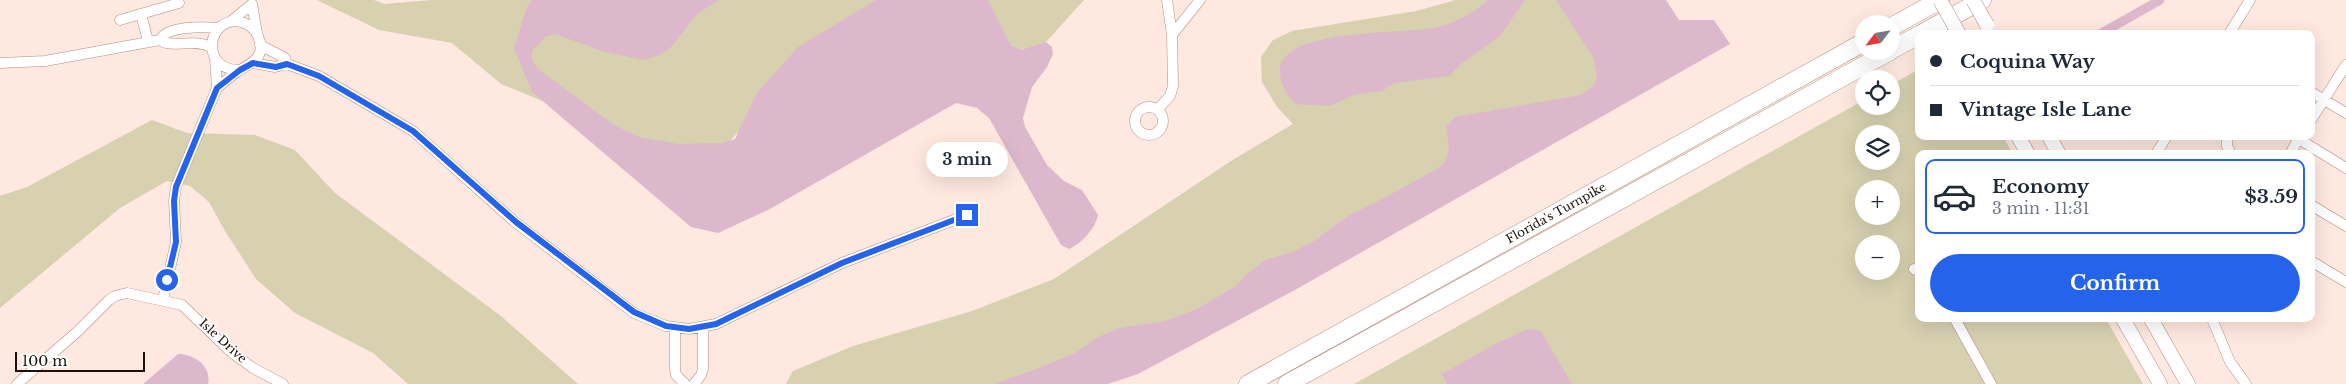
<!DOCTYPE html>
<meta charset="utf-8">
<style>
body{margin:0;font-family:"Libre Baskerville",serif;background:#f6f6f7;color:#1f2937;height:100vh;display:flex;flex-direction:column;font-size:19px;white-space:nowrap}
*{box-sizing:border-box;margin:0}
p{font-size:16px;color:#747a83}
.icon{flex:none;width:28px;height:28px;fill:none;stroke:currentColor;stroke-width:2;stroke-linecap:round;stroke-linejoin:round}
.map{position:relative;flex:1;overflow:hidden}
.sheet{position:absolute;left:1915px;top:150px;width:400px;height:172px;display:flex;flex-direction:column;background:#fff;border-radius:10px;box-shadow:0 5px 20px #0002}
.sheet>*{flex:none}
.hud{position:absolute;left:1915px;top:30px;width:400px;height:110px;border-radius:10px;box-shadow:0 5px 20px #0002;display:grid;align-content:center;height:110px;padding:0 15px;background:#fff}
.needle{width:32px;rotate:239deg}
.tools{position:absolute;left:1855px;top:15px;display:grid;gap:10px}
.tools a{display:grid;place-items:center;width:45px;height:45px;border-radius:50%;background:#fff;box-shadow:0 5px 20px #0002;font-size:25px}
.scale{position:absolute;left:15px;bottom:12px;width:130px;box-sizing:border-box;padding-left:5px;border:2px solid #1c100b;border-top:0;font-size:14px;line-height:18px;white-space:nowrap;color:#1c100b;-webkit-text-stroke:4px #fff;paint-order:stroke}
.end{position:absolute;width:22px;height:22px;margin:-11px;border:6px solid #2563eb;background:#fff;box-shadow:0 0 0 2px #fff}
.from{border-radius:50%}
.bubble{position:absolute;height:35px;border-radius:18px;background:#fff;box-shadow:0 5px 20px #0002;font-size:16px;font-weight:700;line-height:35px;text-align:center}
.hud b{display:flex;align-items:center;gap:18px;height:48px;font-size:19px}
.hud b+b{border-top:1px solid #e0e1e3}
.hud i{width:12px;height:12px;background:#1f2937}
ul{padding:9px 0 0;list-style:none}
li{display:flex;align-items:center;gap:15px;height:75px;margin:0 10px 8px;padding:0 5px;border:2px solid transparent;border-radius:10px}
li div{flex:1}
li b{display:block;font-size:19px}
li em{font-style:normal;font-weight:700}
li.on{border-color:#2563eb}
li>.icon{width:45px;height:45px;stroke-width:1.5}
.cta{display:flex;gap:10px;margin-top:auto;padding:10px 15px}
.cta a{flex:1;height:58px;border-radius:30px;background:#2563eb;color:#fff;font-size:20px;font-weight:700;line-height:58px;text-align:center}
.map>svg:first-child{display:block}
.green{fill:#d7d1b0;fill-rule:evenodd}
.water{fill:#ddb7cc}
.lines{fill:none;stroke-linecap:round;stroke-linejoin:round}
.canal{stroke:#ddb7cc;stroke-width:9}
.street-casing{stroke:#b08e81;stroke-width:11}
.secondary-casing{stroke:#b08e81;stroke-width:15}
.highway-casing{stroke:#b08e81;stroke-width:19}
.street{stroke:#fff;stroke-width:10}
.secondary{stroke:#fff;stroke-width:14}
.highway{stroke:#fff;stroke-width:18}
.secondary-bridge-casing{stroke:#b08e81;stroke-width:15;stroke-linecap:butt}
.secondary-bridge{stroke:#fff;stroke-width:14}
.route{stroke:#2563eb;stroke-width:6}
.labels{text-anchor:middle;stroke-width:4;stroke-linejoin:round;paint-order:stroke}
.street-label{font-size:12px;fill:#1c100b;stroke:#fff}
</style>
<div class="map">
<svg width="2346" height="384" viewBox="0 0 2346 384">
<rect width="100%" height="100%" fill="#fee8df"/>
<!-- green -->
<path class="green" d="M 317,0 L 374,0 L 384,4 L 432,0 L 896,0 L 809,53 L 721,151 L 654,150 L 596,123 L 501,84 L 452,43 L 379,30 Z
M 979,0 L 1084,0 L 1046,42 L 1018,59 Z
M 1456,0 L 1664,0 L 1628,74 L 1149,340 L 1018,384 L 786,384 L 793,371 L 853,346 L 972,311 L 1054,279 L 1231,161 L 1293,124 L 1277,107 L 1262,82 L 1261,57 L 1273,40 L 1292,31 L 1416,11 Z
M 1919,69 L 1919,136 L 2003,136 L 2013,154 L 1919,154 L 1919,319 L 2106,319 L 2143,384 L 1354,384 L 1864,100 L 1864,106 L 1891,106 L 1891,85 ZM 1864,134 L 1891,134 L 1891,161 L 1864,161 ZM 1864,189 L 1891,189 L 1891,216 L 1864,216 ZM 1864,244 L 1891,244 L 1891,271 L 1864,271 Z
M 152,120 L 187,133 L 255,135 L 295,150 L 335,193 L 501,316 L 578,384 L 408,384 L 373,353 L 295,313 L 256,279 L 225,231 L 209,202 L 190,186 L 167,181 L 120,208 L 0,308 L 0,196 L 27,187 Z"/>
<!-- water -->
<path class="water" d="M 532,0 L 719,0 L 698,13 L 671,47 L 661,54 L 645,60 L 605,52 L 555,34 L 545,37 L 532,51 L 532,60 L 538,69 L 614,125 L 639,137 L 678,144 L 723,143 L 735,139 L 757,93 L 798,47 L 876,0 L 988,0 L 1011,46 L 1022,50 L 1046,42 L 1052,47 L 1053,54 L 1047,67 L 1032,87 L 1023,118 L 1025,127 L 1047,165 L 1064,181 L 1082,190 L 1098,215 C 1095,229 1082,243 1069,249 L 1061,245 L 989,118 L 977,108 L 956,103 L 768,210 L 718,233 L 691,227 L 532,92 L 514,48 L 527,7 Z
M 1488,0 L 1525,0 L 1500,36 L 1462,63 L 1449,76 L 1394,83 L 1382,91 L 1353,95 L 1329,106 L 1295,104 C 1287,96 1282,86 1280,75 C 1273,25 1412,36 1443,26 C 1458,21 1477,11 1488,0 Z
M 1556,0 L 1666,0 L 1679,20 L 1714,20 L 1730,44 L 1293,291 L 1138,374 L 1108,384 L 995,384 L 1047,365 L 1075,353 L 1098,337 L 1120,328 L 1165,321 L 1197,309 L 1236,286 L 1247,274 L 1265,260 L 1290,253 L 1311,243 L 1348,216 L 1386,197 L 1437,169 L 1446,161 L 1449,147 L 1446,127 L 1455,117 L 1581,95 L 1594,85 L 1597,76 L 1593,57 Z
M 1528,329 L 1540,330 L 1572,384 L 1447,384 L 1442,374 L 1497,343 Z
M 178,354 C 194,354 212,366 208,384 L 143,384 Z"/>
<g class="lines">
<!-- canal -->
<path class="canal" d="M 2100,34 L 2160,0"/>
<!-- street casing -->
<g class="street-casing">
<path id="street" d="M 1167,0 L 1172,35
M 141,14 L 148,41
M 120,20 L 179,3
M 230,22 L 252,4 L 257,33
M 2229,34 L 2250,0
M 211,47 C 195,38 170,49 160,40 C 167,25 205,27 219,28
M 215,58 L 217,88 C 224,82 231,76 238,71 C 252,63 267,57 258,36 C 255,29 248,24 241,22 C 207,15 199,70 239,70
M 0,63 L 45,61 L 160,40
M 253,63 L 275,67 L 287,64 L 285,58 L 260,45
M 287,64 L 319,76 L 413,131 L 515,222 L 634,313 L 666,326 L 689,329 L 716,324 L 842,263 L 967,215
M 2311,92 L 2346,113
M1135 121a14 14 0 1 1 28 0a14 14 0 1 1-28 0Z
M 1157,110 L 1170,96 L 1173,86 L 1172,35 L 1200,0
M 2311,120 L 2346,65
M 2227,136 L 2227,146 L 2231,154
M 2294,136 L 2346,168
M 2156,154 L 2167,136
M 2290,154 L 2300,136
M 2311,205 L 2346,226
M 2311,261 L 2346,282
M 1914,269 L 1919,272
M 163,300 L 176,242 L 174,201 L 176,187 L 217,88
M 1955,319 L 1991,384
M 2212,319 L 2230,362 L 2246,384
M 675,328 L 675,369 L 676,375 L 685,384
M 17,384 L 77,332 L 109,300 L 115,296 L 127,293 L 182,305 L 231,352 L 253,368 L 283,384
M 694,384 L 701,375 L 703,369 L 703,327"/>
</g>
<!-- secondary casing -->
<g class="secondary-casing">
<path id="secondary" d="M 2018,136 L 2028,154
M 2049,136 L 2059,154
M 2123,319 L 2160,384
M 2151,319 L 2188,384"/>
</g>
<!-- highway casing -->
<g class="highway-casing">
<path id="highway" d="M 1891,27 L 1940,0
M 1921,34 L 1982,0
M 1891,50 L 1919,35
M 1248,384 L 1864,42
M 1287,384 L 1890,51"/>
</g>
<!-- street -->
<use href="#street" class="street"/>
<!-- secondary -->
<use href="#secondary" class="secondary"/>
<!-- highway -->
<use href="#highway" class="highway"/>
<!-- secondary-bridge casing -->
<g class="secondary-bridge-casing">
<path id="secondary-bridge" d="M 1940,0 L 1959,34
M 1973,0 L 1987,25"/>
</g>
<!-- secondary-bridge -->
<use href="#secondary-bridge" class="secondary-bridge"/>
</g>
<g class="lines">
<!-- route -->
<path class="route" d="M 167,280 L 176,242 L 174,201 L 176,187 L 217,88 L 240,70 L 253,63 L 276,67 L 287,64 L 319,76 L 413,131 L 516,222 L 634,312 L 666,326 L 689,329 L 716,324 L 842,263 L 967,215"/>
</g>
<g class="labels">
<!-- street labels -->
<g class="street-label">
<text transform="translate(1556 213) rotate(-29)" y="4">Florida's Turnpike</text>
<text transform="translate(223 341) rotate(42)" y="4">Isle Drive</text>
</g>
</g>
</svg>
<div class="tools">
<a><svg class="needle" viewBox="-14 -14 28 28"><path d="M0-13l5 13h-10z" fill="#e53935"/><path d="M0 13l5-13h-10z" fill="#747a83"/></svg></a>
<a><svg class="icon" aria-label="locate" viewBox="0 0 24 24"><circle cx="12" cy="12" r="6"/><path d="M12 2v4M12 18v4M2 12h4M18 12h4"/></svg></a>
<a><svg class="icon" aria-label="layers" viewBox="0 0 24 24"><path d="M12 4l9 5-9 5-9-5zM3 14l9 5 9-5"/></svg></a>
<a>+</a>
<a>−</a>
</div>
<div class="scale">100 m</div>
<i class="end from" style="left:167px;top:280px"></i>
<i class="end" style="left:967px;top:215px"></i>
<div class="bubble" style="left:926px;top:142px;width:82px">3 min</div>
<div class="hud">
<b><i class="from"></i>Coquina Way</b>
<b><i></i>Vintage Isle Lane</b>
</div>
<section class="sheet">
<ul>
<li class="on"><svg class="icon" aria-label="car" viewBox="0 0 24 24"><path d="M5 17H2v-5l4-1 3-4h7l3 4 3 1v5h-3M9 17h6M6 11h13"/><circle cx="7" cy="17" r="2"/><circle cx="17" cy="17" r="2"/></svg><div><b>Economy</b><p>3 min · 11:31</p></div><em>$3.59</em></li>
</ul>
<div class="cta"><a>Confirm</a></div>
</section>
</div>
